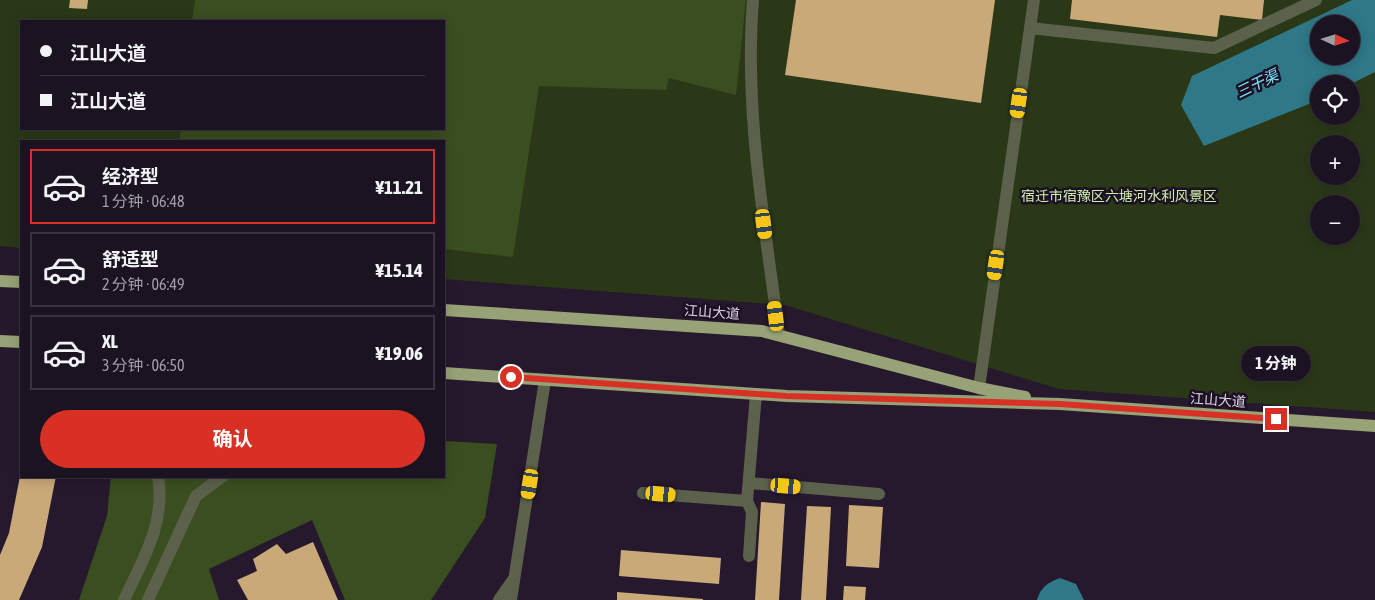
<!DOCTYPE html>
<html lang="zh">
<meta charset="utf-8">
<style>
body{margin:0;font-family:"Asap Condensed","Noto Sans SC",sans-serif;background:#251c2a;color:#f1f3f6;height:100vh;display:flex;flex-direction:column;font-size:19px;white-space:nowrap}
*{box-sizing:border-box;margin:0}
p{font-size:16px;color:#a09ea5}
.icon{flex:none;width:28px;height:28px;fill:none;stroke:currentColor;stroke-width:2;stroke-linecap:round;stroke-linejoin:round}
.map{position:relative;flex:1;overflow:hidden}
.sheet{position:absolute;left:20px;top:140px;width:425px;height:338px;display:flex;flex-direction:column;background:#1c1322;border-radius:0px;box-shadow:0 2px 12px #0003,0 0 0 1px #3a3240}
.sheet>*{flex:none}
.banner{position:absolute;left:20px;top:20px;width:425px;height:110px;border-radius:0px;box-shadow:0 2px 12px #0003,0 0 0 1px #3a3240;display:grid;align-content:center;height:110px;padding:0 20px;background:#1c1322}
.needle{width:32px;rotate:94deg}
.buttons{position:absolute;left:1310px;top:15px;display:grid;gap:10px}
.buttons a{display:grid;place-items:center;width:50px;height:50px;border-radius:50%;background:#1c1322;box-shadow:0 2px 12px #0003,0 0 0 1px #3a3240;font-size:25px}
.end{position:absolute;width:22px;height:22px;margin:-11px;border:6px solid #d93025;background:#fff;box-shadow:0 0 0 2px #fff}
.from{border-radius:50%}
.bubble{position:absolute;height:35px;border-radius:18px;background:#1c1322;box-shadow:0 2px 12px #0003,0 0 0 1px #3a3240;font-size:16px;font-weight:700;line-height:35px;text-align:center}
.car{position:absolute;width:15px;height:30px;margin:-15px -8px;border-radius:6px;box-shadow:0 0 4px 1px #0007;background:linear-gradient(#f5c518 24%,#345 0 40%,#f5c518 0 76%,#345 0 86%,#f5c518 0)}
.banner b{display:flex;align-items:center;gap:18px;height:48px;font-size:19px}
.banner b+b{border-top:1px solid #3a3240}
.banner i{width:12px;height:12px;background:#f1f3f6}
ul{padding:9px 0 0;list-style:none}
li{display:flex;align-items:center;gap:15px;height:75px;margin:0 10px 8px;padding:0 10px;border:2px solid #3a3240;border-radius:0px}
li div{flex:1}
li b{display:block;font-size:19px}
li em{font-style:normal;font-weight:700}
li.selected{border-color:#d93025}
li>.icon{width:45px;height:45px;stroke-width:1.5}
.action{display:flex;gap:10px;margin-top:auto;padding:10px 20px}
.action a{flex:1;height:58px;border-radius:30px;background:#d93025;color:#fff;font-size:20px;font-weight:700;line-height:58px;text-align:center}
.map>svg:first-child{display:block}
.green{fill:#2a3818;fill-rule:evenodd}
.forest{fill:#3a4e1f}
.water{fill:#2f7887;fill-rule:evenodd}
.building{fill:#caa979}
.lines{fill:none;stroke-linecap:round;stroke-linejoin:round}
.minor{stroke:#5b614b;stroke-width:12}
.major{stroke:#97a276;stroke-width:12}
.route{stroke:#d93025;stroke-width:6}
.labels{text-anchor:middle;stroke-width:5;stroke-linejoin:round;paint-order:stroke}
.park-label{font-size:14px;fill:#cef1a5;stroke:#1c1024}
.street-label{font-size:14px;fill:#ddd5e3;stroke:#1c1024}
.water-label{font-size:15px;font-style:italic;fill:#79e6fc;stroke:#1c1024}
</style>
<div class="map">
<svg width="1375" height="600" viewBox="0 0 1375 600">
<rect width="100%" height="100%" fill="#26192e"/>
<!-- green -->
<path class="green" d="M 0,0 L 1375,0 L 1375,412 L 1059,389 L 785,305 L 444,279 L 444,141 L 21,141 L 21,248 L 0,246 ZM 21,21 L 444,21 L 444,129 L 21,129 ZM 1319,24 L 1351,24 L 1351,56 L 1319,56 ZM 1319,84 L 1351,84 L 1351,116 L 1319,116 ZM 1319,144 L 1351,144 L 1351,176 L 1319,176 ZM 1319,204 L 1351,204 L 1351,236 L 1319,236 Z"/>
<!-- forest -->
<path class="forest" d="M 195,0 L 746,0 L 736,95 L 669,78 L 666,90 L 539,86 L 513,257 L 444,249 L 444,141 L 179,141 L 181,129 L 444,129 L 444,21 L 192,21 Z
M 444,441 L 497,444 L 485,518 L 431,600 L 345,600 L 312,520 L 209,569 L 219,600 L 79,600 L 107,516 L 111,476 L 444,476 Z"/>
<!-- water -->
<path class="water" d="M 1352,0 L 1375,0 L 1375,72 L 1351,84 L 1319,84 L 1319,100 L 1204,146 L 1181,105 L 1192,76 ZM 1319,24 L 1351,24 L 1351,56 L 1319,56 Z
M 1060,578 L 1076,584 L 1084,600 L 1037,600 C 1041,587 1047,583 1060,578 Z"/>
<!-- building -->
<path class="building" d="M 70,0 L 88,0 L 87,9 L 69,8 Z
M 796,0 L 995,0 L 981,103 L 785,75 Z
M 1072,0 L 1264,0 L 1262,20 L 1220,15 L 1217,37 L 1070,19 Z
M 20,476 L 56,476 L 42,547 L 19,600 L 0,600 L 0,555 L 9,533 Z
M 761,502 L 785,504 L 779,600 L 755,600 Z
M 849,505 L 883,507 L 879,568 L 846,566 Z
M 807,506 L 831,507 L 826,600 L 801,600 Z
M 313,542 L 338,600 L 248,600 L 237,580 L 257,571 L 253,559 L 277,544 L 286,554 Z
M 621,550 L 721,558 L 719,584 L 619,576 Z
M 844,586 L 866,587 L 865,600 L 843,600 Z
M 617,592 L 703,599 L 703,600 L 617,600 Z"/>
<g class="lines">
<!-- minor -->
<path class="minor" d="M 753,0 C 744,112 765,224 779,335
M 1030,28 L 1214,48 L 1316,0
M 979,388 L 1034,0
M 749,483 L 879,494
M 643,493 L 747,501 L 756,394
M 747,501 L 752,512 L 749,556
M 124,600 C 143,559 166,523 158,476
M 148,600 L 196,496 L 223,476
M 499,600 L 513,580
M 511,600 L 545,380"/>
<!-- major -->
<path class="major" d="M 0,281 L 21,282
M 444,310 L 762,331 L 979,388 L 1025,397
M 0,341 L 21,342
M 444,373 L 787,396 L 1060,404 L 1375,426"/>
</g>
<g class="lines">
<!-- route -->
<path class="route" d="M 511,377 L 786,396 L 1060,404 L 1276,419"/>
</g>
<g class="labels">
<!-- park labels -->
<g class="park-label">
<text x="1119" y="201">宿迁市宿豫区六塘河水利风景区</text>
</g>
<!-- street labels -->
<g class="street-label">
<text transform="translate(712 312) rotate(4)" y="5">江山大道</text>
<text transform="translate(1218 400) rotate(4)" y="5">江山大道</text>
</g>
<!-- water labels -->
<g class="water-label">
<text transform="translate(1257 84) rotate(-26)" y="5">三干渠</text>
</g>
</g>
</svg>
<div class="buttons">
<a><svg class="needle" viewBox="-14 -14 28 28"><path d="M0-13l5 13h-10z" fill="#e53935"/><path d="M0 13l5-13h-10z" fill="#a09ea5"/></svg></a>
<a><svg class="icon" aria-label="locate" viewBox="0 0 24 24"><circle cx="12" cy="12" r="6"/><path d="M12 2v4M12 18v4M2 12h4M18 12h4"/></svg></a>
<a>+</a>
<a>−</a>
</div>
<i class="end from" style="left:511px;top:377px"></i>
<i class="end" style="left:1276px;top:419px"></i>
<div class="bubble" style="left:1241px;top:346px;width:70px">1 分钟</div>
<i class="car" style="left:1019px;top:103px;rotate:188deg"></i>
<i class="car" style="left:764px;top:224px;rotate:173deg"></i>
<i class="car" style="left:996px;top:265px;rotate:188deg"></i>
<i class="car" style="left:776px;top:316px;rotate:353deg"></i>
<i class="car" style="left:530px;top:484px;rotate:189deg"></i>
<i class="car" style="left:786px;top:486px;rotate:95deg"></i>
<i class="car" style="left:661px;top:494px;rotate:95deg"></i>
<div class="banner">
<b><i class="from"></i>江山大道</b>
<b><i></i>江山大道</b>
</div>
<section class="sheet">
<ul>
<li class="selected"><svg class="icon" aria-label="car" viewBox="0 0 24 24"><path d="M5 17H2v-5l4-1 3-4h7l3 4 3 1v5h-3M9 17h6M6 11h13"/><circle cx="7" cy="17" r="2"/><circle cx="17" cy="17" r="2"/></svg><div><b>经济型</b><p>1 分钟 · 06:48</p></div><em>¥11.21</em></li>
<li><svg class="icon" aria-label="car" viewBox="0 0 24 24"><path d="M5 17H2v-5l4-1 3-4h7l3 4 3 1v5h-3M9 17h6M6 11h13"/><circle cx="7" cy="17" r="2"/><circle cx="17" cy="17" r="2"/></svg><div><b>舒适型</b><p>2 分钟 · 06:49</p></div><em>¥15.14</em></li>
<li><svg class="icon" aria-label="car" viewBox="0 0 24 24"><path d="M5 17H2v-5l4-1 3-4h7l3 4 3 1v5h-3M9 17h6M6 11h13"/><circle cx="7" cy="17" r="2"/><circle cx="17" cy="17" r="2"/></svg><div><b>XL</b><p>3 分钟 · 06:50</p></div><em>¥19.06</em></li>
</ul>
<div class="action"><a>确认</a></div>
</section>
</div>
